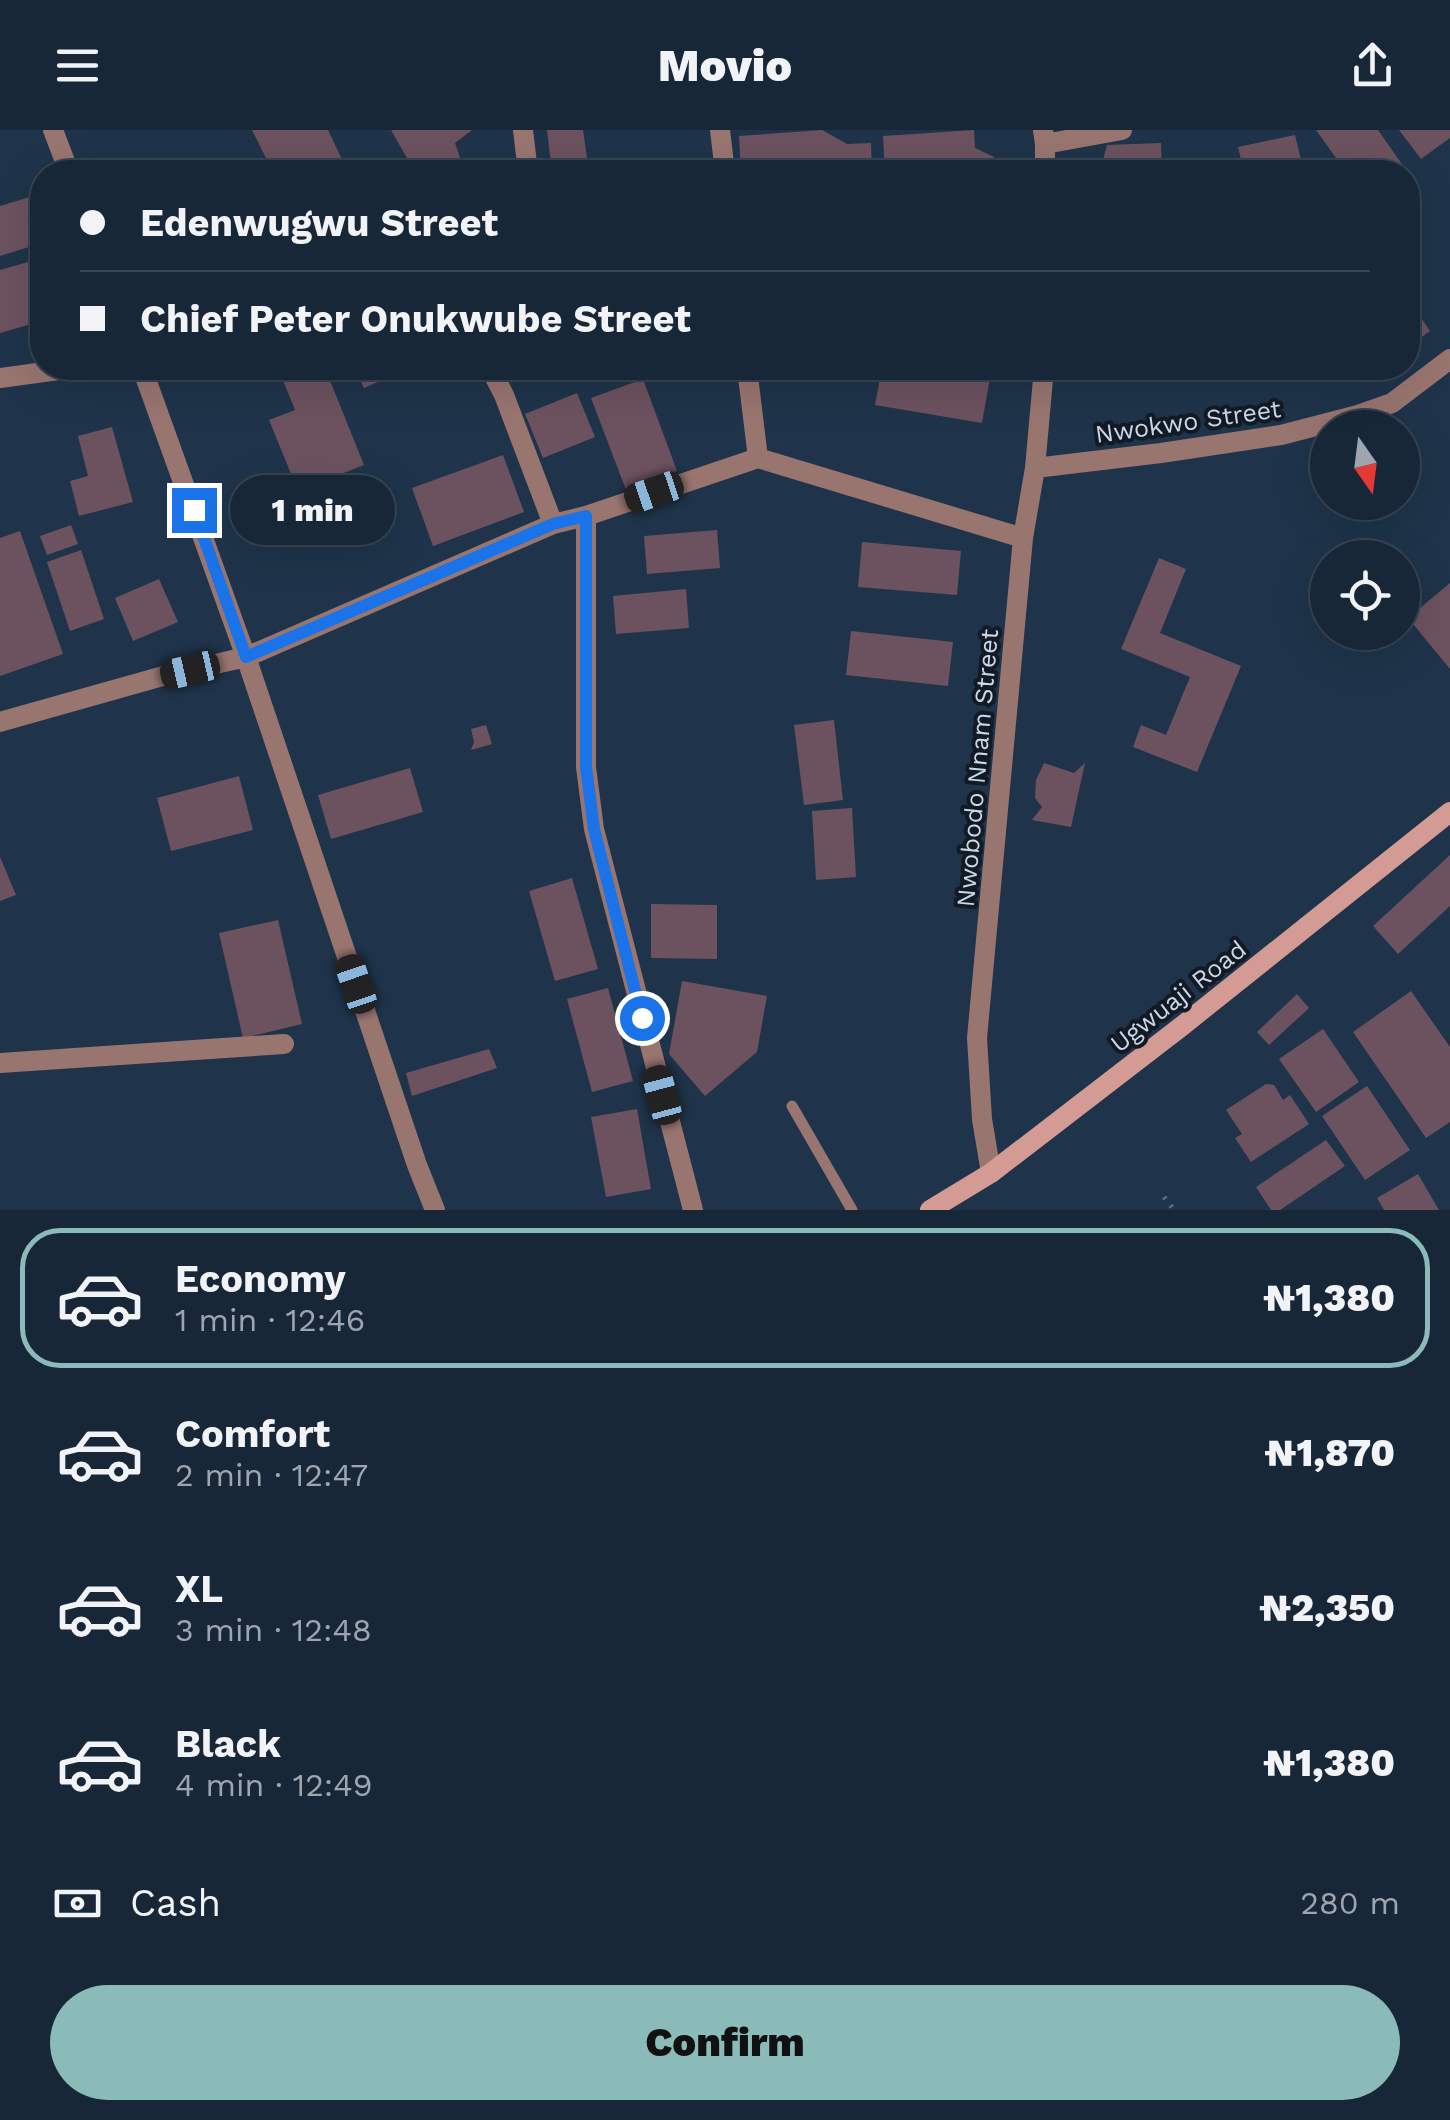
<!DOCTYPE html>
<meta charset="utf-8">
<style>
body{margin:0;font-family:"Work Sans",sans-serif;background:#243343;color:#f1f3f6;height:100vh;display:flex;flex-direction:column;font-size:38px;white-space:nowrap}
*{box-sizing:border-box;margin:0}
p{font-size:32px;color:#9ea5ae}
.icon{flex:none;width:55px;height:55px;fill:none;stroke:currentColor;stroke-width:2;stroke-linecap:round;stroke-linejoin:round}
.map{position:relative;height:1080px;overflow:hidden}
.side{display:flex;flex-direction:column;background:#172738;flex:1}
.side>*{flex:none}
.top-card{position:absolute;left:30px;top:30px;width:1390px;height:220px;border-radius:40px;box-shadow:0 10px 40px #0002,0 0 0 2px #364453;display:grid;align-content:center;height:220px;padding:0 50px;background:#172738}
.needle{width:65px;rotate:166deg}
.controls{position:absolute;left:1310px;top:280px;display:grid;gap:20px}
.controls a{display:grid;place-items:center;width:110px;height:110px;border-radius:50%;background:#172738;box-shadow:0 10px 40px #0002,0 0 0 2px #364453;font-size:50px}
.end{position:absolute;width:45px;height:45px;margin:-22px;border:12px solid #1a73e8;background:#fff;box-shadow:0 0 0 5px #fff}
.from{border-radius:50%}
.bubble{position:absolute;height:70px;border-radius:35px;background:#172738;box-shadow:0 10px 40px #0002,0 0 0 2px #364453;font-size:32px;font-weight:800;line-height:70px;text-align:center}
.car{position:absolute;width:30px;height:60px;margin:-30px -15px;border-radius:12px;box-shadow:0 0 8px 2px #0007;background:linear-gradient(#222 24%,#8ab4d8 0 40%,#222 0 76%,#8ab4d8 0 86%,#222 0)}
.top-card b{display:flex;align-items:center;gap:35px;height:95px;font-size:38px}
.top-card b+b{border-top:2px solid #364453}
.top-card i{width:25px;height:25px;background:#f1f3f6}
ul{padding:18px 0 0;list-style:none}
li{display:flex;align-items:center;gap:30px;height:140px;margin:0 20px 15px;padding:0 30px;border:5px solid transparent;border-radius:40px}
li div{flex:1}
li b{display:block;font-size:38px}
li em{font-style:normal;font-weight:800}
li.current{border-color:#8bbbb9}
li>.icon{width:90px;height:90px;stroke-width:1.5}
.pay{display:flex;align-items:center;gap:25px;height:110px;padding:0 50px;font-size:38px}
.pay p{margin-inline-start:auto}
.cta{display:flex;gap:20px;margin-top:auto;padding:20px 50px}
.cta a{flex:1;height:115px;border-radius:60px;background:#8bbbb9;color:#111;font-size:40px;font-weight:800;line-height:115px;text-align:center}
header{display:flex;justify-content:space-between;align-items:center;height:130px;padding:0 50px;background:#172738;font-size:45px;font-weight:800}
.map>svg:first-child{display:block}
.building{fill:#6c525f}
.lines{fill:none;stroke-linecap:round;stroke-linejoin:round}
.path{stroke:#5a6c7f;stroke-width:5;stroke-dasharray:2.5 8;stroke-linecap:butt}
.service{stroke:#997570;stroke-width:11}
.minor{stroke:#997570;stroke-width:20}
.secondary{stroke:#d39b93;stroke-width:20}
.route{stroke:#1a73e8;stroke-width:12}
.labels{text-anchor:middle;stroke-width:8;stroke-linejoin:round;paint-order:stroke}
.street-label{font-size:25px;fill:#ccd8e7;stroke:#121b25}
</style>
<header><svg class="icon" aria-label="menu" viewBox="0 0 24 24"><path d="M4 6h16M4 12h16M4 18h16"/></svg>Movio<svg class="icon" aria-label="share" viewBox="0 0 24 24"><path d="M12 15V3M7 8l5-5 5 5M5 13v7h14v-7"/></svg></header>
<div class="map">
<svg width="1450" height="1080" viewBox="0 0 1450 1080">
<rect width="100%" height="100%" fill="#1f344a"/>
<!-- building -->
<path class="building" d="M 252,0 L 328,0 L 348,42 L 273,42 Z
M 391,0 L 472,0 L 455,13 L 465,42 L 415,42 Z
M 547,0 L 583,0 L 589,42 L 552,42 Z
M 822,0 L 847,14 L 871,13 L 872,42 L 741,42 L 739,6 Z
M 974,0 L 975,18 L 994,27 L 995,42 L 885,42 L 883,6 Z
M 1316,0 L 1378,0 L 1413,50 L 1408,54 L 1408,42 L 1346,42 Z
M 1399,0 L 1450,0 L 1450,8 L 1421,29 Z
M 1295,5 L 1304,42 L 1244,42 L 1238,17 Z
M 1161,13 L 1162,42 L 1073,42 L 1073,31 L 1103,30 L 1107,15 Z
M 30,67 L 42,113 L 0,126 L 0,76 Z
M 42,128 L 42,191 L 0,203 L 0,140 Z
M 1408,162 L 1417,177 L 1415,179 L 1430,201 L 1408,217 Z
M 278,238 L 325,238 L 364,335 L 298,361 L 269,290 L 295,280 Z
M 354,238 L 410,238 L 364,258 Z
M 882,238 L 931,238 L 990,248 L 982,293 L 875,275 Z
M 643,249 L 677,341 L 626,360 L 591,268 Z
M 577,263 L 595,307 L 543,328 L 525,284 Z
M 112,297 L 133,372 L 79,386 L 70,351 L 88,346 L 78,306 Z
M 503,325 L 524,382 L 433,416 L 412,358 Z
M 71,395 L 78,414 L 47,425 L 40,406 Z
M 717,400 L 720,438 L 647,444 L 644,406 Z
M 20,401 L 63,524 L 0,546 L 0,408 Z
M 862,412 L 961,421 L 957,465 L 858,457 Z
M 81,420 L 104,489 L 70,501 L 47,432 Z
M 1159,428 L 1186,439 L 1160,503 L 1241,536 L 1197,642 L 1133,617 L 1141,595 L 1166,605 L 1190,547 L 1121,519 Z
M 159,449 L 178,492 L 133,511 L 115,468 Z
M 1450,453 L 1450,539 L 1408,488 Z
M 686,459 L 689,498 L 616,504 L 613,466 Z
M 851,501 L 953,512 L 948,556 L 846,545 Z
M 834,590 L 843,670 L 804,675 L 794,595 Z
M 486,595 L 492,614 L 471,620 L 474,612 L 471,599 Z
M 1044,633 L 1074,643 L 1085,633 L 1071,697 L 1032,690 L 1042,677 L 1035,668 L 1036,650 Z
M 410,638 L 423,682 L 331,709 L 318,665 Z
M 239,646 L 253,700 L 171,721 L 157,668 Z
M 852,678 L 856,747 L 816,750 L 812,681 Z
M 1450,725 L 1450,776 L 1398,824 L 1373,796 Z
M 0,727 L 16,765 L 0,771 Z
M 572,748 L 598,839 L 555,851 L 529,761 Z
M 651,774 L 717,775 L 717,829 L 651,828 Z
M 278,790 L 302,894 L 243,908 L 219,803 Z
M 682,851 L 767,866 L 757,922 L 705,966 L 669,924 Z
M 608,858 L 633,951 L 592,962 L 567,869 Z
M 1411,861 L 1450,917 L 1450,992 L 1426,1008 L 1353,902 Z
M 1297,864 L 1309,878 L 1269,915 L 1257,902 Z
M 1323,899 L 1359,952 L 1316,982 L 1279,929 Z
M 489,919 L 497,938 L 412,966 L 406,943 Z
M 1266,954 L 1274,955 L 1283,970 L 1290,965 L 1309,994 L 1251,1032 L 1235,1008 L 1242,1004 L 1226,980 Z
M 1367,956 L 1410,1020 L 1365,1050 L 1322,986 Z
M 637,979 L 651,1059 L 606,1067 L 591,987 Z
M 1326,1010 L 1345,1036 L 1280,1080 L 1271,1080 L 1256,1057 Z
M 1418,1044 L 1439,1080 L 1384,1080 L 1377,1068 Z"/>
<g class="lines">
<!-- path -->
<path class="path" d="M 1164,1067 L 1174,1080"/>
<!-- service -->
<path class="service" d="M 792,976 L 852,1080"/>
<!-- minor -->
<path class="minor" d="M 53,0 L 69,42
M 523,0 L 528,42
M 720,0 L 725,42
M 1043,0 L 1045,14 L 1045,42
M 1045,14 L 1122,0
M 142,238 L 246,527 L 417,1035 L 435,1080
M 490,238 L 504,265 L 553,394
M 747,238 L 758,328
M 0,248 L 73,238
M 1035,338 L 1161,323 L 1281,305 L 1358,285 L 1392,273 L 1450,229
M 586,386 L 586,637 L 594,699 L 693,1080
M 0,592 L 163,546 L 246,527 L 553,394 L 586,386 L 758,328 L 1023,408
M 0,933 L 284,914
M 991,1043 L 982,989 L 977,908 L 1023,408 L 1035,338 L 1044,238"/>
<!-- secondary -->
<path class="secondary" d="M 930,1080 L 991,1043 L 1182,896 L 1450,682"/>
</g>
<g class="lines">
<!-- route -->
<path class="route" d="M 194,380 L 246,527 L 553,394 L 586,386 L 586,637 L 594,699 L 642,888"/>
</g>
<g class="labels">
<!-- street labels -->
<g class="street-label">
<text transform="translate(1188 291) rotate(-8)" y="9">Nwokwo Street</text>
<text transform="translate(977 638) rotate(-85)" y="9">Nwobodo Nnam Street</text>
<text transform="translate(1178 866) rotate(-38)" y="9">Ugwuaji Road</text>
</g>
</g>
</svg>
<div class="controls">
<a><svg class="needle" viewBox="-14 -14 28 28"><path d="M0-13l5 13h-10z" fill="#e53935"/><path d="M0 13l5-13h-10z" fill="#9ea5ae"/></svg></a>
<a><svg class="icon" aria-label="locate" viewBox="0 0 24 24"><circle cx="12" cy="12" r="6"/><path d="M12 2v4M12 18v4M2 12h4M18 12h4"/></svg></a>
</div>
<i class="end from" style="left:642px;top:888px"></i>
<i class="end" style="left:194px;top:380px"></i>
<div class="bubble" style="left:230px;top:345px;width:165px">1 min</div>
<i class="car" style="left:654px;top:362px;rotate:251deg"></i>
<i class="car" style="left:190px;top:540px;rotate:257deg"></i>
<i class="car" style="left:356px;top:854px;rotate:341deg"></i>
<i class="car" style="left:662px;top:965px;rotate:345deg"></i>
<div class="top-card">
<b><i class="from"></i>Edenwugwu Street</b>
<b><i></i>Chief Peter Onukwube Street</b>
</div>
</div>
<section class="side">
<ul>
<li class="current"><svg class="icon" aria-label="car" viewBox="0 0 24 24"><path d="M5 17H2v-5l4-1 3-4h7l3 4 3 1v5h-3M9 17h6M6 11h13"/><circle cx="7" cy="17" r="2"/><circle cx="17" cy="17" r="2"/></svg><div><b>Economy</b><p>1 min · 12:46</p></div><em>₦1,380</em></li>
<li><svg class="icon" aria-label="car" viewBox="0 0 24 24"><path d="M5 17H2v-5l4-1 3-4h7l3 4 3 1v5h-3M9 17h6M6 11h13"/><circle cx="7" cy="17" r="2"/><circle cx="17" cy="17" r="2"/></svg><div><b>Comfort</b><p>2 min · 12:47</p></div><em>₦1,870</em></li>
<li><svg class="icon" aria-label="car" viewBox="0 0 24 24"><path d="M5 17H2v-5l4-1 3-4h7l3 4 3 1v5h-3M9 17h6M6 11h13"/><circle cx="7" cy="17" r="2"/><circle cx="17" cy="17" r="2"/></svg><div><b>XL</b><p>3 min · 12:48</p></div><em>₦2,350</em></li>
<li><svg class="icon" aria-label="car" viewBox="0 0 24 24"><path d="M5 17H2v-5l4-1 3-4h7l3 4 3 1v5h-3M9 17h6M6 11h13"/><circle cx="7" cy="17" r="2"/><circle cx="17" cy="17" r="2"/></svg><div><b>Black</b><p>4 min · 12:49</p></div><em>₦1,380</em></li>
</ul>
<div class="pay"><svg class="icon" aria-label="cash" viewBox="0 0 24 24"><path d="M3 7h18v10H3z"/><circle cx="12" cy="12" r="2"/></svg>Cash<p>280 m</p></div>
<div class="cta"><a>Confirm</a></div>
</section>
